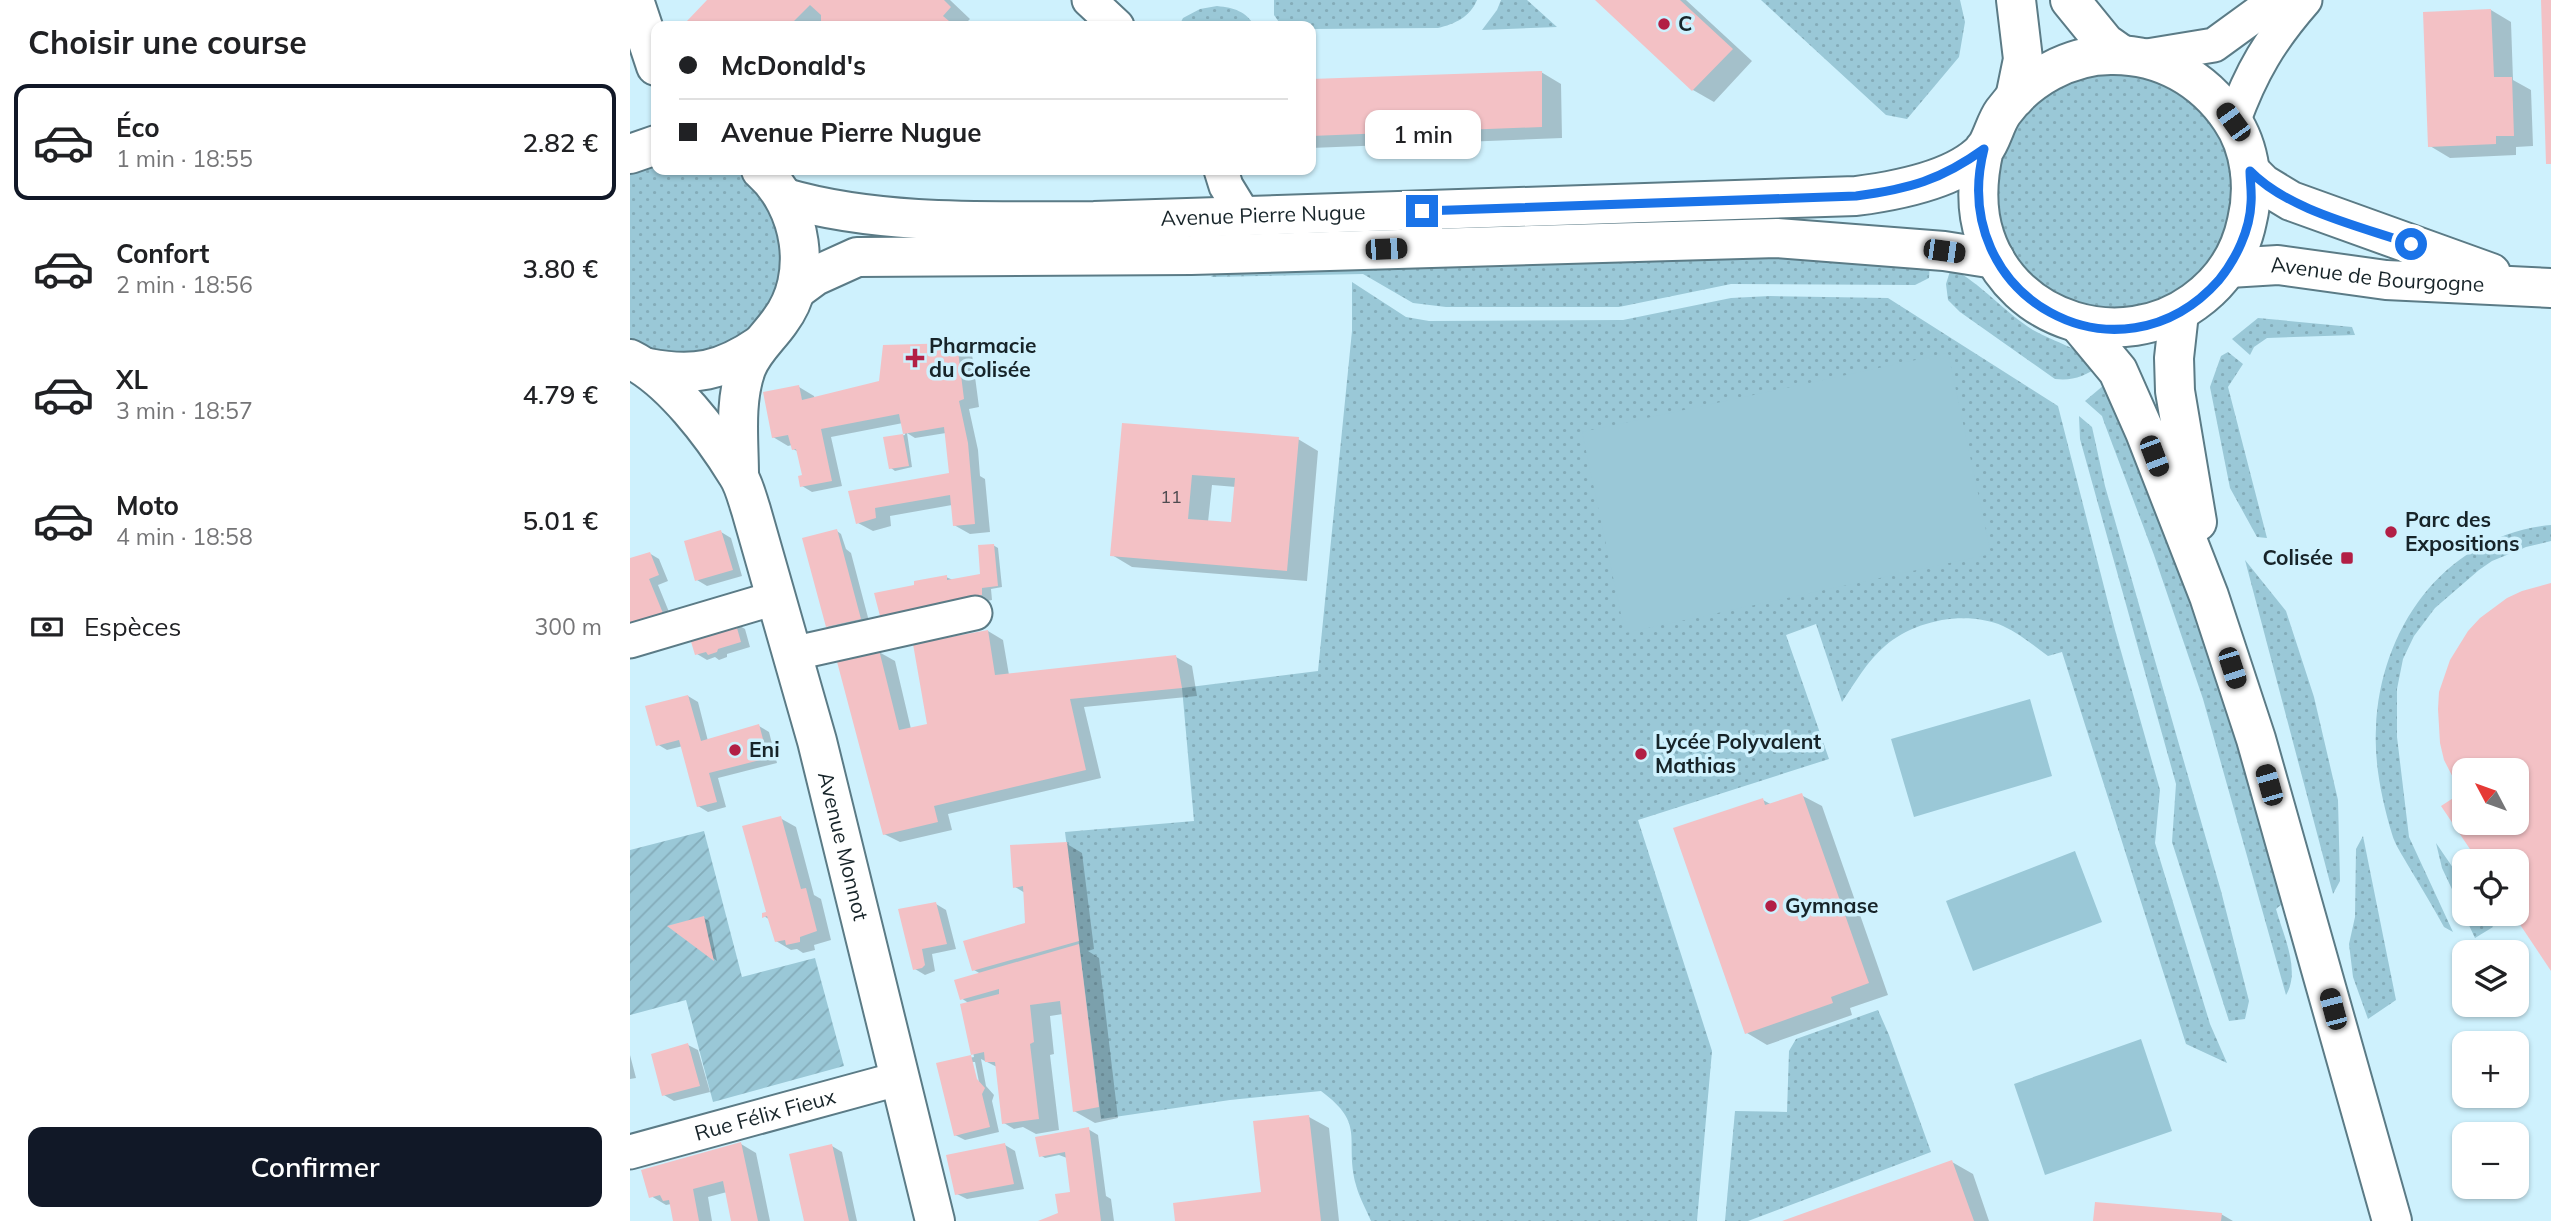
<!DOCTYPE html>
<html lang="fr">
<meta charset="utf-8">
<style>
body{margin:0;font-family:Mulish,sans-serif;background:#f2f2f2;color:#202124;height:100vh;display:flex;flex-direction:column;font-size:26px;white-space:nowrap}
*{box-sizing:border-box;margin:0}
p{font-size:23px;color:#757577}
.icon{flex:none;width:38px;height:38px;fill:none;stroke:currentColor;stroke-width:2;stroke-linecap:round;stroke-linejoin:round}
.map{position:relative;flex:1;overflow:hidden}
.panel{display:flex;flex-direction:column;background:#fff;width:630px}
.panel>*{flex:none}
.banner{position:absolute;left:21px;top:21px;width:665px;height:154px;border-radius:14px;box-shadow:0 2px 5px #0004;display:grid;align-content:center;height:154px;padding:0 28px;background:#fff}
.needle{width:46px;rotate:311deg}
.tools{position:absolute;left:1822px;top:758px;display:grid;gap:14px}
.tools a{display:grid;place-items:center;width:77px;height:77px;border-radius:14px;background:#fff;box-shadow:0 2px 5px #0004;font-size:35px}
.end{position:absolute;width:32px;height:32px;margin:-16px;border:9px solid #1a73e8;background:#fff;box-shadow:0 0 0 4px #fff}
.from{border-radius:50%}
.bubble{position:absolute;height:49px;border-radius:14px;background:#fff;box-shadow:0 2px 5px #0004;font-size:23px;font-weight:600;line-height:49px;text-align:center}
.car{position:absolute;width:21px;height:42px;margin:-21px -10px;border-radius:9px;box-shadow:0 0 5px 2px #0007;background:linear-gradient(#222 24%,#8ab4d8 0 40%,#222 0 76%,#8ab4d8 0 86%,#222 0)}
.banner b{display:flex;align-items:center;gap:24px;height:66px;font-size:26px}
.banner b+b{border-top:2px solid #e0e0e0}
.banner i{width:18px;height:18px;background:#202124}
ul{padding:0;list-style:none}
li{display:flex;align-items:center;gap:21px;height:116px;margin:0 14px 10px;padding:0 14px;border:4px solid transparent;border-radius:14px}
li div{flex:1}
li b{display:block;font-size:26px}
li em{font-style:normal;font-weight:600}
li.selected{border-color:#111827}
li>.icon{width:63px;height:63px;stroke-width:1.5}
h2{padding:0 28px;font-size:32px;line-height:84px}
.pay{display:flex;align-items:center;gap:18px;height:77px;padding:0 28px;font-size:26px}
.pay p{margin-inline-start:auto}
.primary-button{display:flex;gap:14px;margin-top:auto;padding:14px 28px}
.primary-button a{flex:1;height:80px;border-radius:14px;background:#111827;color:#fff;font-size:28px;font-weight:600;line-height:80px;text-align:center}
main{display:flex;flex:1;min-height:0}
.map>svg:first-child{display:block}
.grass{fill:url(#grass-dots)}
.garden{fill:url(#garden-furrows)}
.pitch{fill:#9ac8d7}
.shadow{fill:#0003;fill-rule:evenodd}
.building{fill:#f3c1c5;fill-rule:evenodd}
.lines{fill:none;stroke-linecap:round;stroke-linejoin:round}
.minor-casing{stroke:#5b7b86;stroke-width:37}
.major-casing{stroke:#5b7b86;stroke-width:42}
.minor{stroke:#fff;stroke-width:33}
.major{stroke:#fff;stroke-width:38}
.route{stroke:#1a73e8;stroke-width:9}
.poi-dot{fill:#b21f45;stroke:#cef1fd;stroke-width:2.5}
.labels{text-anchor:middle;stroke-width:7;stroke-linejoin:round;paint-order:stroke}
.number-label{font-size:18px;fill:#4e4b50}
.poi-label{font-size:21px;font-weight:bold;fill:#172429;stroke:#cef1fd;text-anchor:start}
.street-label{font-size:21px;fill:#172429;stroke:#cef1fd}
</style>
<main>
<section class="panel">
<h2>Choisir une course</h2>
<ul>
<li class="selected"><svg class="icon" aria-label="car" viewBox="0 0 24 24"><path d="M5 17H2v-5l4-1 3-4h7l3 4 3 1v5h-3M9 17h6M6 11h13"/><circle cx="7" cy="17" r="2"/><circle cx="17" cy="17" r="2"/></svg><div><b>Éco</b><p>1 min · 18:55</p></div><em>2.82 €</em></li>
<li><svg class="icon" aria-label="car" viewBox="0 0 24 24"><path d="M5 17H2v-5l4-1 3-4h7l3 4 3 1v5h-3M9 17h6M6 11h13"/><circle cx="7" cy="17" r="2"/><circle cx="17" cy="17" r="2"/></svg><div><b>Confort</b><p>2 min · 18:56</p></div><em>3.80 €</em></li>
<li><svg class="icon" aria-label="car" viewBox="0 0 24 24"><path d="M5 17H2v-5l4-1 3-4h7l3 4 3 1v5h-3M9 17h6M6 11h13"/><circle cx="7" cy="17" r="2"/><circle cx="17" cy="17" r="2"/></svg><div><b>XL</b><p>3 min · 18:57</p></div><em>4.79 €</em></li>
<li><svg class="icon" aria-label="car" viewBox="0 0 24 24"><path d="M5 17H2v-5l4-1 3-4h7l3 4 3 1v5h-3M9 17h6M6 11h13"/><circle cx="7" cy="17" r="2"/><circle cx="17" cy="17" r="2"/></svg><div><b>Moto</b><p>4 min · 18:58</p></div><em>5.01 €</em></li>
</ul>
<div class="pay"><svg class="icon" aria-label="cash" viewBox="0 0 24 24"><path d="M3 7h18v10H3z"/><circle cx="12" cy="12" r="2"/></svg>Espèces<p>300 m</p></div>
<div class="primary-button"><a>Confirmer</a></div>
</section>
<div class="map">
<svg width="1921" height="1221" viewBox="0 0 1921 1221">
<defs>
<pattern id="grass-dots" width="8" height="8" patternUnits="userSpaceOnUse" patternTransform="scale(1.75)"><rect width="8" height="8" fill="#9ac8d7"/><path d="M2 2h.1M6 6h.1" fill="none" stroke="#84acb9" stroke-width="1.8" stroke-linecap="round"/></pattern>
<pattern id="garden-furrows" width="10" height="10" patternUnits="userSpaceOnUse" patternTransform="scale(1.75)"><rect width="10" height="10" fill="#9ac8d7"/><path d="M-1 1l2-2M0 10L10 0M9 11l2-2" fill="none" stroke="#84acb9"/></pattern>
</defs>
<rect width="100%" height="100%" fill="#cef1fd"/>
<!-- grass -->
<path class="grass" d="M 644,0 L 847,0 C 840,17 825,24 808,28 L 681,29 L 681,26 L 651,25 L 644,15 Z
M 871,0 L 897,0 L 927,27 L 852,30 L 867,10 Z
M 1131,0 L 1330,0 L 1335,22 L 1329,57 L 1277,119 L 1256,115 Z
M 587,6 C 605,8 615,11 625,26 L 549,26 L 553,18 L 570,9 Z
M1366 192a118 118 0 1 1 236 0a118 118 0 1 1-236 0Z
M 26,161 L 26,170 C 41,170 90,166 101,170 C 118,176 134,197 140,212 C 143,220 147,229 150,237 C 164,292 113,356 56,355 C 37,355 16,349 0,340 L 0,173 Z
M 1146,253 L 1300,264 L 1299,278 L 1285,285 L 1101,284 L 989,307 L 816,307 L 783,303 L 733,274 L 581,277 L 590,268 Z
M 1321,268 C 1352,284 1374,312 1403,330 C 1426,343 1450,348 1470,366 C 1454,376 1444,381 1425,379 L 1330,312 L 1318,300 L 1316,284 Z
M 722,282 L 776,317 L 799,321 L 993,320 L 1101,298 L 1140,296 L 1258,298 L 1428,406 L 1485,630 L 1530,790 L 1525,843 L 1580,1024 L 1597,1063 L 1556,1044 L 1432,652 L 1418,656 C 1403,645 1390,634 1373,626 C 1336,610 1285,620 1255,646 C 1237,661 1225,683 1212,702 L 1186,624 L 1156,635 L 1199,759 L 1008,820 L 1082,1051 L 1067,1221 L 741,1221 C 736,1209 729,1197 726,1185 C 714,1139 737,1125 691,1091 L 600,1100 L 471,1119 L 435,832 L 564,821 L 552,688 L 688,671 L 722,331 Z
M 1628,318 L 1722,327 L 1725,335 L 1637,338 L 1624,347 L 1620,355 L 1602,339 Z
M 1598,352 L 1613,364 L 1598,387 L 1637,538 L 1627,537 L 1600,488 L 1580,387 L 1591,356 Z
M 1474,385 L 1510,453 L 1590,686 L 1657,900 L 1646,909 C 1653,935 1671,970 1656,995 L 1573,699 L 1524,555 L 1474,422 L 1472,416 L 1455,401 Z
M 1449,416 L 1462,427 L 1475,486 L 1591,891 L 1619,1001 L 1615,1019 L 1599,1021 L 1542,842 L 1546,784 L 1450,439 Z
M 1921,525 L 1921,541 L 1896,547 L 1862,561 L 1849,570 L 1805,608 L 1784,636 L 1773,659 L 1767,689 L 1767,737 L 1779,837 L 1823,932 L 1814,927 C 1803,907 1791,887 1779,867 C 1773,856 1765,845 1762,834 C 1752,801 1744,763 1746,728 C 1750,627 1816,535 1921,525 Z
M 1615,560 L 1656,611 L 1684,697 L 1708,800 L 1710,881 L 1703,894 Z
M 1733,836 L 1766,1000 L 1738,1019 L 1723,977 L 1719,944 L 1725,917 L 1726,849 Z
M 1806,843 L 1834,884 L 1834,914 L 1854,914 L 1863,927 L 1845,938 L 1812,868 Z
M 1248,1010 L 1259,1035 L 1301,1152 L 1118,1221 L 1095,1221 L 1105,1111 L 1157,1112 L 1159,1051 L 1166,1039 Z"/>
<!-- garden -->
<path class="garden" d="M 74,831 L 112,977 L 185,958 L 214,1066 L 83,1102 L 56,1000 L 0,1015 L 0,850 Z"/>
<!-- pitch -->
<path class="pitch" d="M 1318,353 L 1361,554 L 995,633 L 952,432 Z
M 1400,699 L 1422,776 L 1284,817 L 1261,739 Z
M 1445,851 L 1472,922 L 1343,971 L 1316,901 Z
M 1511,1039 L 1542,1131 L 1415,1175 L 1384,1084 Z"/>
<!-- shadow -->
<path class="shadow" d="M 80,0 L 320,0 L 340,19 L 333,26 L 197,26 L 193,24 L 190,26 L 65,26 L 59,21 Z
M 967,0 L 1056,0 L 1122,61 L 1084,102 L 1063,90 Z
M 1861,10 L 1881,22 L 1883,80 L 1901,90 L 1903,146 L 1886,147 L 1886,155 L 1820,158 L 1800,146 Z
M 911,72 L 931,84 L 932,138 L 681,148 L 681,80 Z
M 327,345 L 342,354 L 349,407 L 339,409 L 348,450 L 350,476 L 355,479 L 360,532 L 340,534 L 324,525 L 322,505 L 260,516 L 261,526 L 243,531 L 228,523 L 220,493 L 321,474 L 316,433 L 285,438 L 277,433 L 282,467 L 265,471 L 261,468 L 255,438 L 275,435 L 273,423 L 201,437 L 212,486 L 182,492 L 172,486 L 174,476 L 169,452 L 163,449 L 162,445 L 158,446 L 143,437 L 169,387 L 184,396 L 185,399 L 251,383 Z
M 494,425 L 668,439 L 688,451 L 677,581 L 502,567 L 482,555 ZM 582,485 L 606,487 L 603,524 L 578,522 Z
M 207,531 L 211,534 L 216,549 L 221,553 L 240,625 L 207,631 L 197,626 Z
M 91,532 L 101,538 L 112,576 L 77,586 L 67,580 Z
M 363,545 L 368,548 L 372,587 L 361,589 L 362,600 L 262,620 L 252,615 L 316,577 L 323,580 L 352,575 Z
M 19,553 L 29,559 L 38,581 L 28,585 L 46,629 L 31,633 L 0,560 Z
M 105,623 L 115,629 L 120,647 L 97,654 L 97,657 L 89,660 L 85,657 L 77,660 L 67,654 Z
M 358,631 L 373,640 L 379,675 L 546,657 L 562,666 L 567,696 L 454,707 L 471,778 L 318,814 L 322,830 L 270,842 L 254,834 L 249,652 L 265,661 L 281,729 L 299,725 Z
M 58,696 L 68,702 L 78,741 L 129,726 L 139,732 L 147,763 L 88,778 L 96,807 L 78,812 L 68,806 L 53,746 L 37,750 L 27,744 Z
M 1171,795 L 1192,806 L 1258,995 L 1220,1008 L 1222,1015 L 1137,1045 L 1117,1033 L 1133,800 L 1142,805 Z
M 150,818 L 166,827 L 184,895 L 191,899 L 201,940 L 184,945 L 185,950 L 173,953 L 167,949 L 161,950 L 146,941 L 140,920 L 134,916 L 138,913 Z
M 437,844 L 452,853 L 464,949 L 458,951 L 469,958 L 488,1118 L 465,1123 L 444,1111 L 433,1014 L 420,1016 L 424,1054 L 420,1055 L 429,1130 L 406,1134 L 393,1127 L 384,1129 L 374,1123 L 367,1067 L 351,1059 L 356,1086 L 364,1095 L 362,1101 L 369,1132 L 335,1140 L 325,1135 L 308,1064 L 344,1057 L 333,1006 L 340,1004 L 331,998 L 351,974 L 344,970 L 397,924 L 395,893 L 385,887 ZM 342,1062 L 345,1062 L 350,1087 L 347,1088 Z
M 306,904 L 316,910 L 326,949 L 302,954 L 305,971 L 295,975 L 285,969 Z
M 74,918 L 79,921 L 87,961 L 41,927 Z
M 58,1045 L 68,1050 L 80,1092 L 44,1101 L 34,1095 Z
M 0,1055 L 6,1078 L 0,1079 Z
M 679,1117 L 699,1128 L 709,1221 L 547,1221 L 633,1193 Z
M 458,1129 L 468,1135 L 476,1196 L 481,1199 L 484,1221 L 413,1221 L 430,1214 L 446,1194 L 437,1158 L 429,1155 L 415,1158 L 410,1155 Z
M 111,1144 L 126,1153 L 140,1221 L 103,1221 L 97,1192 L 78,1197 L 82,1221 L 45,1221 L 41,1204 L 36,1205 L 21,1196 Z
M 375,1145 L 385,1151 L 394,1189 L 337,1199 L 327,1194 Z
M 202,1146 L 212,1152 L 227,1221 L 177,1221 Z
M 1322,1162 L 1343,1174 L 1359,1221 L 1156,1221 Z
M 1591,1214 L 1603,1221 L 1465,1221 Z"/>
<!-- building -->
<path class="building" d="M 77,0 L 314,0 L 321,7 L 313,16 L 325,26 L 191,25 L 191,15 L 180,5 L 159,26 L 62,26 L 57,21 Z
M 965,0 L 1050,0 L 1103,49 L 1062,91 Z
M 1911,0 L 1921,0 L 1921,164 L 1916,164 Z
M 1861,9 L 1864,77 L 1882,77 L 1884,136 L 1866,136 L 1866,144 L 1798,147 L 1793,12 Z
M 912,71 L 912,127 L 681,136 L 681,79 Z
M 327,343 L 334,399 L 329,401 L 338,443 L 345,524 L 323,526 L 320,495 L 245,508 L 246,518 L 226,524 L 218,491 L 319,473 L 314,427 L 273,434 L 269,414 L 191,429 L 202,481 L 170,487 L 168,476 L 172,475 L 166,449 L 162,450 L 158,435 L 142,438 L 133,392 L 169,385 L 172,400 L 249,381 L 253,345 Z
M 492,423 L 669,437 L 657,571 L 480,556 ZM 562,475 L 605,478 L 601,522 L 558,519 Z
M 273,434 L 279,466 L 259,469 L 253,437 Z
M 207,529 L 231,619 L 196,627 L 172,538 Z
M 91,530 L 103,570 L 65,581 L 54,541 Z
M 364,544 L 368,586 L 352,588 L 352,595 L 250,616 L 244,593 L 284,585 L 284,581 L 317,575 L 317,580 L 350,574 L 348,545 Z
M 20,552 L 29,575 L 19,579 L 37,623 L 0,627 L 0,558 Z
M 1921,583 L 1921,971 L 1883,914 L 1886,914 L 1886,861 L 1848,861 L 1811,806 L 1831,793 L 1814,760 L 1810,743 L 1808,709 L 1809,692 L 1820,660 L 1838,631 L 1850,618 L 1877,598 L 1892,591 ZM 1834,770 L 1886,770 L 1886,822 L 1834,822 Z
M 105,621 L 111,642 L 88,649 L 87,652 L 78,655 L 76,652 L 65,655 L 59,635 Z
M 358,630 L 365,675 L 546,655 L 552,688 L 440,699 L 456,770 L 304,806 L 308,822 L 253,835 L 206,658 L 249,650 L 269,730 L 297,724 L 283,644 Z
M 58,695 L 71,741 L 129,724 L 138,758 L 79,773 L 87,802 L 67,807 L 49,740 L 26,746 L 15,706 Z
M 1172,793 L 1239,983 L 1201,997 L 1203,1003 L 1115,1034 L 1043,828 L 1133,798 L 1135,805 Z
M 151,816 L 171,889 L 176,888 L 187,931 L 170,937 L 170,942 L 156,945 L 155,940 L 145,942 L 137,916 L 132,918 L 132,913 L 136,912 L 112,826 Z
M 437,842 L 449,941 L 342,971 L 333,941 L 395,923 L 393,886 L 383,888 L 380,845 Z
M 306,902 L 317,944 L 292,949 L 295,965 L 292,968 L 283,970 L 268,909 Z
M 74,916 L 78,935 L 84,961 L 37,926 Z
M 449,944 L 469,1107 L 443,1112 L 430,1001 L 400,1005 L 404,1042 L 400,1044 L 409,1119 L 372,1124 L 365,1062 L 355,1062 L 354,1052 L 341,1055 L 347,1079 L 355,1088 L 352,1094 L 360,1127 L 324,1136 L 306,1063 L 341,1055 L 330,1004 L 369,994 L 369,989 L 330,1000 L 324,980 Z
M 58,1043 L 70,1086 L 32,1096 L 21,1054 Z
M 679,1115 L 691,1221 L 545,1221 L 543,1203 L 631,1192 L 623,1121 Z
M 459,1127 L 471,1221 L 408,1221 L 428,1213 L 425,1194 L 440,1192 L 435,1152 L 409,1157 L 405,1137 Z
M 111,1142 L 128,1221 L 101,1221 L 93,1181 L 63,1189 L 69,1221 L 43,1221 L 39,1200 L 33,1201 L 30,1195 L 19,1198 L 11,1170 Z
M 375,1143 L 384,1184 L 325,1195 L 316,1155 Z
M 202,1144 L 219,1221 L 174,1221 L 159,1154 Z
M 1322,1160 L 1344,1221 L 1152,1221 Z
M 1465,1202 L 1592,1213 L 1591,1221 L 1463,1221 Z"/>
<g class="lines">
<!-- minor casing -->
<g class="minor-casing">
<g id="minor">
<path d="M 459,0 L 487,26"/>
<path d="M 1511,57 L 1584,45 L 1646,0"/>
<path d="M 1603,122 C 1621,72 1640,40 1675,0"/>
<path d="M 591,170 L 596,186 L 615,217"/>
<path d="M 0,641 L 145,598"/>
<path d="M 161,654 L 345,613"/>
<path id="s1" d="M 0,1152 L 271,1078"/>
</g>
</g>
<!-- major casing -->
<g class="major-casing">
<g id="major">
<path d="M 4,0 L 26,66"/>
<path d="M 1440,0 L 1475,43 L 1492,55"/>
<path d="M 1385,98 L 1393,59 L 1386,0"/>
<path d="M 0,154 L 26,145"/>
<path d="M 1620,171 L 1633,184 L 1661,201 L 1861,273"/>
<path id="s2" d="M 155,198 C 251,226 364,221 464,221 L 1226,196 C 1265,191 1326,180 1354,150 C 1362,140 1365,123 1373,112 C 1397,79 1439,55 1481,55 C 1531,54 1574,79 1601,119 C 1621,148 1625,188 1617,221 C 1610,255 1592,282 1564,302 C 1492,354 1384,323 1355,237 C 1345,208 1347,179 1354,149"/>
<path id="s3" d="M 1599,268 L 1648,265 L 1756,280 L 1921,288"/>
<path d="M 166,290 L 185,276 L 227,257 L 561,255 L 1147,238 L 1314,251 L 1365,259"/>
<path d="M 1549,313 L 1544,358 L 1545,391 L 1567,522"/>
<path d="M 1449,324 L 1488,371 L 1515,432 L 1579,596 L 1626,739 L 1762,1221"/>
<path id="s4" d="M 0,359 C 41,379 83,435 107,474 C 114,484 117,498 121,510 L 187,741 L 305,1221"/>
<path d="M 18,368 C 64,377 92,371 130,345"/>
<path d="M 109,476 C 109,441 104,403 116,369 C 123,350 139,337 150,321 C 184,276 172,206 131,170"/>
</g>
</g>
<!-- minor -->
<use href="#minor" class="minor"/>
<!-- major -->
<use href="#major" class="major"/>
</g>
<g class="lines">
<!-- route -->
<path class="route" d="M 792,211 L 1226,196 C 1279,189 1311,180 1354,149 C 1316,298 1490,392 1589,280 C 1606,259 1620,230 1621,203 C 1622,192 1620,181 1620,171 C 1658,210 1729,226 1781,244"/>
</g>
<!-- markers -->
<g class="poi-dot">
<circle cx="1034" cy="24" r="7"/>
<path d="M281.5 347.5h7v7h7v7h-7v7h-7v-7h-7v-7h7z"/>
<circle cx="1761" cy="532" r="7"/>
<rect x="1710" y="551" width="14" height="14" rx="3.5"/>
<circle cx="105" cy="750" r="7"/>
<circle cx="1011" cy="754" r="7"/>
<circle cx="1141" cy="906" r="7"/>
</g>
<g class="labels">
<!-- number labels -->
<g class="number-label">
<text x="541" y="503">11</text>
</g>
<!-- poi labels -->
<g class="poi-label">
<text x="1048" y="31">C</text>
<text x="299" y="353">Pharmacie<tspan x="299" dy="24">du Colisée</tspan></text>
<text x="1775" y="527">Parc des<tspan x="1775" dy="24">Expositions</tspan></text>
<text x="1703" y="565" text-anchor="end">Colisée</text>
<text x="1025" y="749">Lycée Polyvalent<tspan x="1025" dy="24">Mathias</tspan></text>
<text x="119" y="757">Eni</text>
<text x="1155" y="913">Gymnase</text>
</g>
<!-- street labels -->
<g class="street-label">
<text dy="7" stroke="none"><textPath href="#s2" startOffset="480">Avenue Pierre Nugue</textPath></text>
<text dy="7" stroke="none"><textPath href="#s3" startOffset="149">Avenue de Bourgogne</textPath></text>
<text dy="7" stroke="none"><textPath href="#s4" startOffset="546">Avenue Monnot</textPath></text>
<text dy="7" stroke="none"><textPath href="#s1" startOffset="140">Rue Félix Fieux</textPath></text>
</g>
</g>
</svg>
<div class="tools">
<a><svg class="needle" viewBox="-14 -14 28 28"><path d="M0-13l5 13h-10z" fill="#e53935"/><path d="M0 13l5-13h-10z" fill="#757577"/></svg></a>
<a><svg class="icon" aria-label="locate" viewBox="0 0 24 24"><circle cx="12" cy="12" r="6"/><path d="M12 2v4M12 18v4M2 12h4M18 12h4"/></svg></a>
<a><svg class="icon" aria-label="layers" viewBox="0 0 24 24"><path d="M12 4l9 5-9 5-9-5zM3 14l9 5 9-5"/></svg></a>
<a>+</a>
<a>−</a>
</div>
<i class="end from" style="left:1781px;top:244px"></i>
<i class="end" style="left:792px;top:211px"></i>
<div class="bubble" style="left:735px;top:110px;width:116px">1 min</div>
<i class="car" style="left:1603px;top:122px;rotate:324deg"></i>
<i class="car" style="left:756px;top:249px;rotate:88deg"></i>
<i class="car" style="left:1314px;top:251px;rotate:98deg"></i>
<i class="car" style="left:1524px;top:456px;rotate:159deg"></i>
<i class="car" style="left:1602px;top:668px;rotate:162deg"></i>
<i class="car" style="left:1639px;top:785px;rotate:344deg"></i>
<i class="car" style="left:1703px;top:1009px;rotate:345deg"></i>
<div class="banner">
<b><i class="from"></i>McDonald's</b>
<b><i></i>Avenue Pierre Nugue</b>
</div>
</div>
</main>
